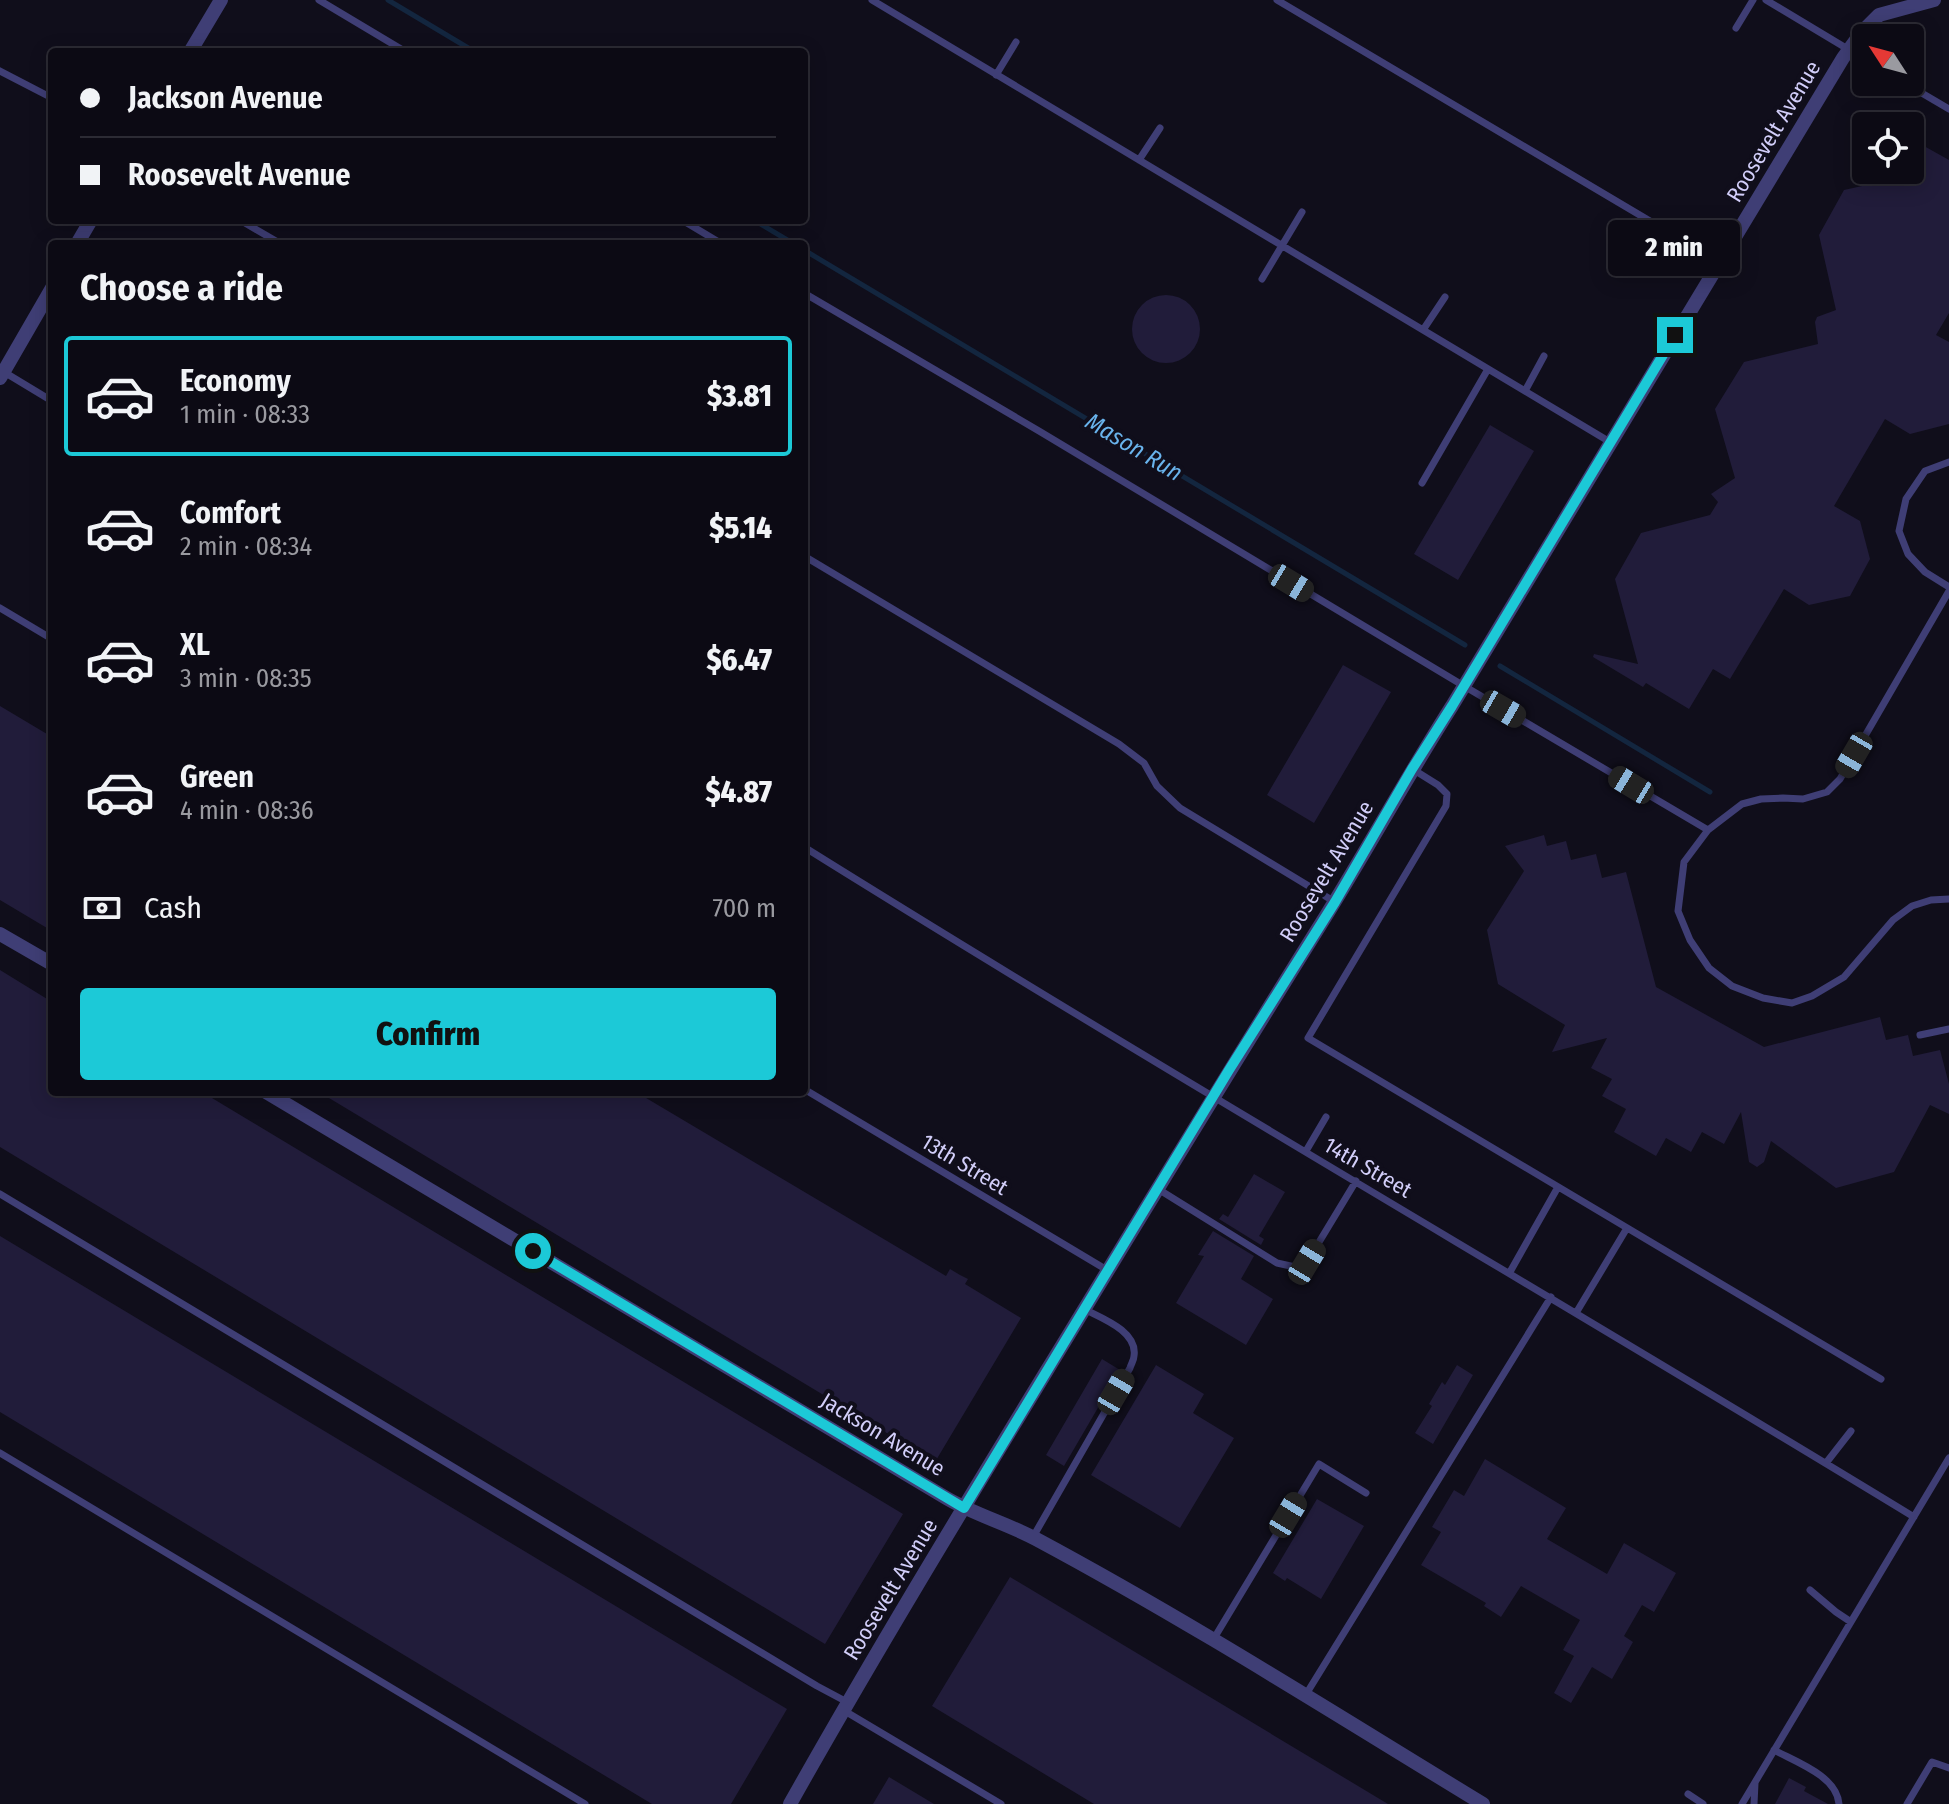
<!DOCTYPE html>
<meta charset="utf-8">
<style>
body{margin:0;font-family:"Fira Sans Condensed",sans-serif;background:#1a1822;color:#f1f3f6;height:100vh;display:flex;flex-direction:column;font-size:30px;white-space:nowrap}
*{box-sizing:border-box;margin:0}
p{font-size:26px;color:#9a9aa0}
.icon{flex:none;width:44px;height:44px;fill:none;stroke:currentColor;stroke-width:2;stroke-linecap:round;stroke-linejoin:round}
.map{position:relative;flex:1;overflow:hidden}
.sheet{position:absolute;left:48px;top:240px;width:760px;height:856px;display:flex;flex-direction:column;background:#0c0a14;border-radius:8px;box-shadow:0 4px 20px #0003,0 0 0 2px #2c2b34}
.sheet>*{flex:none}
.guide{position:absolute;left:48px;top:48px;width:760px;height:176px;border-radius:8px;box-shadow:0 4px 20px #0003,0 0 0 2px #2c2b34;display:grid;align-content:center;height:176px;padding:0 32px;background:#0c0a14}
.needle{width:52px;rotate:306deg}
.tools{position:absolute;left:1852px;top:24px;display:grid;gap:16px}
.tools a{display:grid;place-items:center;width:72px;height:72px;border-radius:8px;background:#0c0a14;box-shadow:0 4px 20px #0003,0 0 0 2px #2c2b34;font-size:40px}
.end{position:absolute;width:36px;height:36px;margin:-18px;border:10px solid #1cc9d7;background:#111;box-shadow:0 0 0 4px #111}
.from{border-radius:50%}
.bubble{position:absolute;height:56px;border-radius:8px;background:#0c0a14;box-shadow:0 4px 20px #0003,0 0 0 2px #2c2b34;font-size:26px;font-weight:800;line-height:56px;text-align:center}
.car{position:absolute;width:24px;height:48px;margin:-24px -12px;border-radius:10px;box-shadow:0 0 6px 2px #0007;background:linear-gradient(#222 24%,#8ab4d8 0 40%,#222 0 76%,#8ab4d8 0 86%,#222 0)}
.guide b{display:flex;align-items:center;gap:28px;height:76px;font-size:30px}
.guide b+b{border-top:2px solid #2c2b34}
.guide i{width:20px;height:20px;background:#f1f3f6}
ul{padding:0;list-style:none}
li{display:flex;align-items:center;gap:24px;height:120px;margin:0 16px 12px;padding:0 16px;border:4px solid transparent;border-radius:8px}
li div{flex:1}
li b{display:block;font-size:30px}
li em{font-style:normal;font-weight:800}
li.current{border-color:#1cc9d7}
li>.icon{width:72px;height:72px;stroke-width:1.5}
h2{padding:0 32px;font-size:36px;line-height:96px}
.pay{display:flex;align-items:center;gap:20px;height:88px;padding:0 32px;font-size:30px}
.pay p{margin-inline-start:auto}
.button{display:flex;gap:16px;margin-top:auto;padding:16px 32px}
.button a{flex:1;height:92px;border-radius:8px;background:#1cc9d7;color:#111;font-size:32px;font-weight:800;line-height:92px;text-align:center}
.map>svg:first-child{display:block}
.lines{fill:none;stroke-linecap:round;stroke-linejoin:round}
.stream{stroke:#13263f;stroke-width:5}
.building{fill:#211c3a}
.service{stroke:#3f3e75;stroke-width:7}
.minor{stroke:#3f3e75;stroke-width:14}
.route{stroke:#1cc9d7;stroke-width:10}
.labels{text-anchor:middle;stroke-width:8;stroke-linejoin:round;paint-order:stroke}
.street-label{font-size:22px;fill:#d2cef9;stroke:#100e1b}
.water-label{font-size:24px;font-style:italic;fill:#69b3ec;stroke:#100e1b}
</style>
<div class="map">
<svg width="1949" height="1804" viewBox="0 0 1949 1804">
<rect width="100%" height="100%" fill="#100e1b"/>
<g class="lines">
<!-- stream -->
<path class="stream" d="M 388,0 L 475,52
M 754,220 L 794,244
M 804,250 L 1465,645
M 1500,666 L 1710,792"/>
</g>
<!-- building -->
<path class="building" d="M 1924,146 L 1949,160 L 1949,313 L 1936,335 L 1949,342 L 1949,424 L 1910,434 L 1885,419 L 1834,506 L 1860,521 L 1870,559 L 1850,596 L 1809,605 L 1784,589 L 1730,679 L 1713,669 L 1689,709 L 1646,683 L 1643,687 L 1593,657 L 1594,654 L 1638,664 L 1615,579 L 1641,533 L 1710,515 L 1718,502 L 1711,494 L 1735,478 L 1715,409 L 1744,362 L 1818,344 L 1815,322 L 1817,317 L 1836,310 L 1819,235 L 1844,190 L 1921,173 L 1915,155 L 1918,149 Z
M1132 329a34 34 0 1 1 68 0a34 34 0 1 1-68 0Z
M 1490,425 L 1534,451 L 1458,580 L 1414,554 Z
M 1343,665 L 1391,692 L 1314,823 L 1267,795 Z
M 0,706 L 52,737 L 52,931 L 0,900 Z
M 1544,835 L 1547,846 L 1566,841 L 1571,860 L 1596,854 L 1602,878 L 1626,872 L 1656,987 L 1764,1047 L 1880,1017 L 1886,1040 L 1908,1035 L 1913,1056 L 1940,1050 L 1949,1084 L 1949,1114 L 1930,1105 L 1894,1172 L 1836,1188 L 1771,1141 L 1764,1162 L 1757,1167 L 1749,1162 L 1741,1112 L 1724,1144 L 1702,1132 L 1691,1152 L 1666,1138 L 1656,1156 L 1614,1132 L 1626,1109 L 1602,1096 L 1612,1079 L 1591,1068 L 1607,1038 L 1552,1052 L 1565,1025 L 1498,984 L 1487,930 L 1524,871 L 1505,846 Z
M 0,970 L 52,1002 L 52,1092 L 202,1092 L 903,1514 L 825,1644 L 0,1147 Z
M 319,1092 L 636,1092 L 946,1276 L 950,1269 L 960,1275 L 968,1279 L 965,1284 L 1021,1318 L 935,1462 Z
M 1254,1174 L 1285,1192 L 1259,1236 L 1264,1239 L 1261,1245 L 1219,1219 L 1223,1214 L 1228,1217 Z
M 1213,1231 L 1254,1256 L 1241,1279 L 1273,1299 L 1246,1345 L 1176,1303 L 1204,1256 L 1198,1255 Z
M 0,1236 L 787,1709 L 731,1804 L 652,1804 L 0,1412 Z
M 1102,1359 L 1120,1370 L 1064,1466 L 1046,1455 Z
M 1156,1365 L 1204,1394 L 1193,1413 L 1234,1438 L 1180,1528 L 1091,1475 Z
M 1457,1365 L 1473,1375 L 1433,1444 L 1415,1433 L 1432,1406 L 1429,1404 L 1442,1382 L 1445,1385 Z
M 1485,1459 L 1566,1508 L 1547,1539 L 1607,1574 L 1624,1543 L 1676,1573 L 1654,1612 L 1642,1605 L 1624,1636 L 1633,1642 L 1612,1679 L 1592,1667 L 1571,1703 L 1554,1693 L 1574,1656 L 1563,1650 L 1580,1620 L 1521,1586 L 1501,1617 L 1484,1606 L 1486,1603 L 1421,1565 L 1441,1532 L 1432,1527 L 1454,1490 L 1464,1496 Z
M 1317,1499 L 1364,1526 L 1321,1599 L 1287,1578 L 1285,1581 L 1273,1573 Z
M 1010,1577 L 1388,1804 L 1094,1804 L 932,1706 Z
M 889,1777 L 934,1804 L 873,1804 Z
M 1789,1778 L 1806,1787 L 1804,1791 L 1828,1804 L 1775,1804 Z"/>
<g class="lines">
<!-- service -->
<path class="service" d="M 319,0 L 406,52
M 872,0 L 1610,442
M 1277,0 L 1719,262
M 1766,0 L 1866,60
M 1736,28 L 1753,0
M 0,71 L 52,98
M 996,75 L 1016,42
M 1903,82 L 1949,109
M 1139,160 L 1160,128
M 240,220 L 281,244
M 682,220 L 722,244
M 1262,279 L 1302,212
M 804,293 L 1039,431 L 1464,686 L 1708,830
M 1423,330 L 1445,297
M 4,372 L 52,401
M 1525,391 L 1544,356
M 1949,462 L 1925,471 L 1906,499 L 1899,531 L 1908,554 L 1925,572 L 1949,587
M 1422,483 L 1488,369
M 804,556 L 1119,744 L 1144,763 L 1157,786 L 1180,808 L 1335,902
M 1949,591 L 1840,779 L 1827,792 L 1803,799 L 1783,798 L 1761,799 L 1742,804 L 1708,830 L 1684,862 L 1678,911 L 1690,940 L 1709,968 L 1732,986 L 1763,998 L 1792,1003 L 1812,996 L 1844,977 L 1893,920 L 1912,906 L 1931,900 L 1949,899
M 0,608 L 52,639
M 1414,770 L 1438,785 L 1447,794 L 1446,806 L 1308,1038 L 1881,1379
M 804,847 C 1171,1076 1545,1292 1914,1517
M 1920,1035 L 1949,1029
M 804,1089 L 1107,1270
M 1306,1151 L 1326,1117
M 1158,1189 L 1277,1263 L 1295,1267 L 1307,1262 L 1356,1181
M 0,1194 L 817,1686 L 847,1702
M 1510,1272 L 1558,1187
M 1576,1313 L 1627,1228
M 0,1453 L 585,1804
M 1826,1463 L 1851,1431
M 1033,1537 L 1130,1368 C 1131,1364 1134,1360 1134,1356 C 1138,1331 1101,1318 1084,1309
M 1810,1590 L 1836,1612 L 1851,1622
M 1213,1640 L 1319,1464 L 1366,1493
M 1305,1696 L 1551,1297
M 843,1710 L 1001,1804
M 1774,1750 C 1796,1762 1837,1776 1839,1804
M 1688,1794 L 1703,1804
M 1742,1804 L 1949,1458
M 1754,1804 L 1755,1783
M 1907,1804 L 1932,1762 L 1949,1768"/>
<!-- minor -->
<path class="minor" d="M 190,52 L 221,0
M 77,244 L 91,220
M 0,378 L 52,288
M 0,934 L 52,964
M 266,1092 L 948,1499 C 976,1515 1008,1524 1036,1539 C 1189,1621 1335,1714 1483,1804
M 790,1804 C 872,1658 959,1515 1046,1372 C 1137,1223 1227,1074 1319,927 C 1365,854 1406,778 1452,706 L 1843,58 L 1861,33 L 1879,15 L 1934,0"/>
</g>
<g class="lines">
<!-- route -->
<path class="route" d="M 533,1251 L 964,1508 L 1229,1070 L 1335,902 L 1412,769 L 1452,706 L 1675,335"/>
</g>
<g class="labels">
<!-- street labels -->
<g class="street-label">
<text transform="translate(1773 131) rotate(-59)" y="8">Roosevelt Avenue</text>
<text transform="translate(1326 871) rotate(-59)" y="8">Roosevelt Avenue</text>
<text transform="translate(965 1164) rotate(31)" y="8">13th Street</text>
<text transform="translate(1368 1167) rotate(30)" y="8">14th Street</text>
<text transform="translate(883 1434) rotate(31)" y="8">Jackson Avenue</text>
<text transform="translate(890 1589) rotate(-59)" y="8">Roosevelt Avenue</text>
</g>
<!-- water labels -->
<g class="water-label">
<text transform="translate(1134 447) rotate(31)" y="8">Mason Run</text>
</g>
</g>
</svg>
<div class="tools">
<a><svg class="needle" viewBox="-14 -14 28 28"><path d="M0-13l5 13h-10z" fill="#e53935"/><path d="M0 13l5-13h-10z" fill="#9a9aa0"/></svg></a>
<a><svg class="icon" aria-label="locate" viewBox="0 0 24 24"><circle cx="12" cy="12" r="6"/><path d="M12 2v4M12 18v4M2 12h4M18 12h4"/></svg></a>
</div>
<i class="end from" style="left:533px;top:1251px"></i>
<i class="end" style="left:1675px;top:335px"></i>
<div class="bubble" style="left:1608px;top:220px;width:132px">2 min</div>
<i class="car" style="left:1291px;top:583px;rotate:121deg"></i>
<i class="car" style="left:1503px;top:709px;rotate:120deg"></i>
<i class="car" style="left:1854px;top:755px;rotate:210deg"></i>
<i class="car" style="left:1631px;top:785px;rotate:301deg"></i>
<i class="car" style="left:1307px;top:1262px;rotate:31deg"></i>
<i class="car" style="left:1116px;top:1392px;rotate:30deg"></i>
<i class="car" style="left:1288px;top:1515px;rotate:31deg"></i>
<div class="guide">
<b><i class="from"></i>Jackson Avenue</b>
<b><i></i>Roosevelt Avenue</b>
</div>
<section class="sheet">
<h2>Choose a ride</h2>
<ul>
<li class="current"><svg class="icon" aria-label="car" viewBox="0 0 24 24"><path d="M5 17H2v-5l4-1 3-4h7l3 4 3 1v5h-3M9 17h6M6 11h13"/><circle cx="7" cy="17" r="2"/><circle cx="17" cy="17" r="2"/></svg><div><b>Economy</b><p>1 min · 08:33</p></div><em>$3.81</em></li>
<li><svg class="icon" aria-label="car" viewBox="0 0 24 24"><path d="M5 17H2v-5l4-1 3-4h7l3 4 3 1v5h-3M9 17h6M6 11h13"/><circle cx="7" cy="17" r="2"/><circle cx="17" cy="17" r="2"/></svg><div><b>Comfort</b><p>2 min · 08:34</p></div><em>$5.14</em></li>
<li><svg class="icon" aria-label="car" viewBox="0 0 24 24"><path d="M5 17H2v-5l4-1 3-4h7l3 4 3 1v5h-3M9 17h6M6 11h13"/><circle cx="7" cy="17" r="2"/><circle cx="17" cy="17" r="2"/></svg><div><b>XL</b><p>3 min · 08:35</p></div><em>$6.47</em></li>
<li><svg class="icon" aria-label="car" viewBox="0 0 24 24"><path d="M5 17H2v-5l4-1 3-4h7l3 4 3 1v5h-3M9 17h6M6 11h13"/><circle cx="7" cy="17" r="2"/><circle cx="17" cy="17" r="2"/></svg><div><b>Green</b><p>4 min · 08:36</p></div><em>$4.87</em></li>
</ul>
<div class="pay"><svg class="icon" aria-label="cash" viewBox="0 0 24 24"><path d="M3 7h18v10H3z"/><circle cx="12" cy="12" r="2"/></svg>Cash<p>700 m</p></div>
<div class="button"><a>Confirm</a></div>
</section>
</div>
